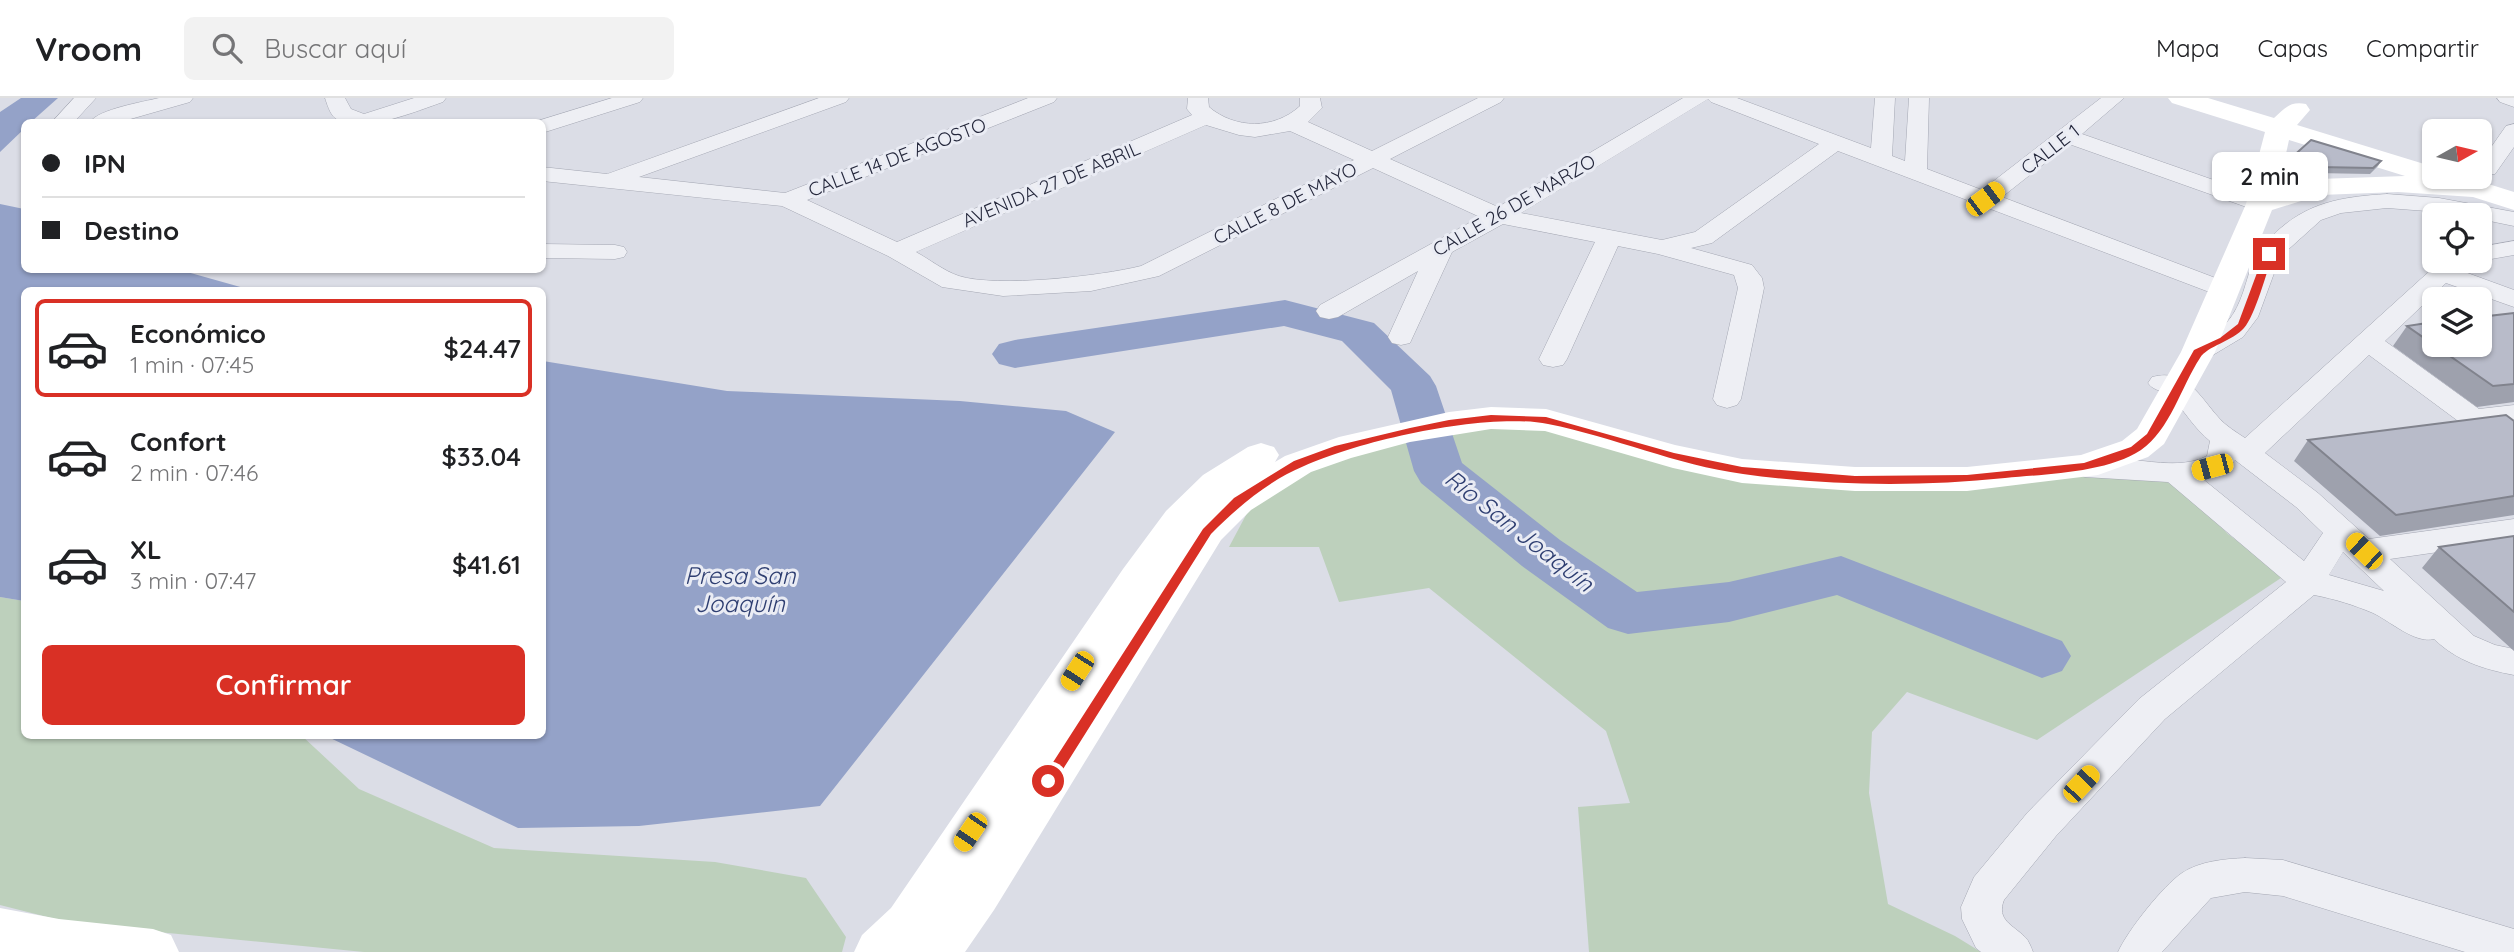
<!DOCTYPE html>
<html lang="es">
<meta charset="utf-8">
<style>
body{margin:0;font-family:Quicksand,sans-serif;background:#f2f2f2;color:#202124;height:100vh;display:flex;flex-direction:column;font-size:26px;white-space:nowrap}
*{box-sizing:border-box;margin:0}
p{font-size:23px;color:#757577}
.icon{flex:none;width:38px;height:38px;fill:none;stroke:currentColor;stroke-width:2;stroke-linecap:round;stroke-linejoin:round}
.map{position:relative;flex:1;overflow:hidden}
.drawer{position:absolute;left:21px;top:189px;width:525px;height:452px;display:flex;flex-direction:column;background:#fff;border-radius:10px;box-shadow:0 2px 5px #0004}
.drawer>*{flex:none}
.guide{position:absolute;left:21px;top:21px;width:525px;height:154px;border-radius:10px;box-shadow:0 2px 5px #0004;display:grid;align-content:center;height:154px;padding:0 21px;background:#fff}
.needle{width:46px;rotate:82deg}
.controls{position:absolute;left:2422px;top:21px;display:grid;gap:14px}
.controls a{display:grid;place-items:center;width:70px;height:70px;border-radius:10px;background:#fff;box-shadow:0 2px 5px #0004;font-size:35px}
.end{position:absolute;width:32px;height:32px;margin:-16px;border:9px solid #d93025;background:#fff;box-shadow:0 0 0 4px #fff}
.from{border-radius:50%}
.bubble{position:absolute;height:49px;border-radius:10px;background:#fff;box-shadow:0 2px 5px #0004;font-size:23px;font-weight:600;line-height:49px;text-align:center}
.car{position:absolute;width:21px;height:42px;margin:-21px -10px;border-radius:9px;box-shadow:0 0 5px 2px #0007;background:linear-gradient(#f5c518 24%,#345 0 40%,#f5c518 0 76%,#345 0 86%,#f5c518 0)}
.guide b{display:flex;align-items:center;gap:24px;height:66px;font-size:26px}
.guide b+b{border-top:2px solid #e0e0e0}
.guide i{width:18px;height:18px;background:#202124}
ul{padding:12px 0 0;list-style:none}
li{display:flex;align-items:center;gap:21px;height:98px;margin:0 14px 10px;padding:0 7px;border:4px solid transparent;border-radius:10px}
li div{flex:1}
li b{display:block;font-size:26px}
li em{font-style:normal;font-weight:600}
li.current{border-color:#d93025}
li>.icon{width:63px;height:63px;stroke-width:1.5}
.action{display:flex;gap:14px;margin-top:auto;padding:14px 21px}
.action a{flex:1;height:80px;border-radius:10px;background:#d93025;color:#fff;font-size:28px;font-weight:600;line-height:80px;text-align:center}
header{display:flex;align-items:center;gap:42px;box-sizing:border-box;height:98px;padding:0 35px;background:#fff;border-bottom:2px solid #e0e0e0}
header strong{font-size:33px}
nav{display:flex;gap:38px;margin-inline-start:auto;font-size:24px}
.search{width:490px;height:63px;background:#f2f2f2;display:flex;align-items:center;gap:18px;box-sizing:border-box;padding:0 24px;border-radius:10px;color:#757577;font-size:26px}
.map>svg:first-child{display:block}
.green{fill:#bdd0bc}
.water{fill:#94a2c8}
.lines{fill:none;stroke-linecap:round;stroke-linejoin:round}
.river{fill:#94a2c8;fill-rule:evenodd}
.street-casing{stroke:#a4a7b3;stroke-width:1}
.street{fill:#eeeff4;fill-rule:evenodd}
.secondary{fill:#fff;fill-rule:evenodd}
.wall{fill:#9ea1ad}
.building{fill:#b8bbc9;stroke:#81838d;stroke-width:2}
.route{fill:#d93025}
.labels{text-anchor:middle;stroke-width:6;stroke-linejoin:round;paint-order:stroke}
.far-street-label{font-size:19px;fill:#25283c;stroke:#eaecf4}
.water-label{font-size:24px;font-style:italic;fill:#2e3e71;stroke:#eaecf4}
</style>
<header>
<strong>Vroom</strong>
<div class="search"><svg class="icon" aria-label="search" viewBox="0 0 24 24"><circle cx="10" cy="10" r="6"/><path d="M15 15l6 6"/></svg>Buscar aquí</div>
<nav><a>Mapa</a><a>Capas</a><a>Compartir</a></nav>
</header>
<div class="map">
<svg width="2514" height="854" viewBox="0 0 2514 854">
<rect width="100%" height="100%" fill="#dbdde6"/>
<!-- green -->
<path class="green" d="M 1520,325 L 1720,374 L 2123,375 L 2180,387 L 2228,436 L 2284,478 L 2037,642 L 1907,594 L 1872,634 L 1869,695 L 1888,806 L 1955,838 L 1981,854 L 1589,854 L 1578,709 L 1630,705 L 1606,633 L 1429,490 L 1339,504 L 1319,449 L 1229,449 L 1254,402 L 1339,356 Z
M 0,499 L 24,503 L 24,637 L 301,637 L 359,691 L 494,750 L 715,764 L 806,780 L 846,839 L 842,854 L 364,854 L 75,826 L 0,807 Z"/>
<!-- water -->
<path class="water" d="M 21,0 L 58,0 L 31,24 L 24,24 L 24,31 L 0,54 L 0,14 Z
M 0,106 L 24,111 L 24,172 L 180,172 L 251,192 L 24,192 L 24,503 L 0,499 Z
M 543,263 L 727,293 L 960,303 L 1066,313 L 1115,334 L 820,708 L 639,728 L 518,730 L 324,637 L 542,637 Z"/>
<g class="lines">
<!-- river -->
<path class="river" d="M 1285,202 L 1374,225 L 1430,278 L 1436,288 L 1462,365 L 1560,442 L 1637,494 L 1729,484 L 1841,458 L 2062,543 L 2071,558 L 2062,573 L 2042,580 L 1837,497 L 1729,524 L 1628,536 L 1608,530 L 1522,468 L 1421,385 L 1414,373 L 1391,292 L 1342,243 L 1284,228 L 1015,270 L 999,266 L 992,256 L 999,246 L 1015,242 Z"/>
<!-- street casing -->
<g class="street-casing">
<path id="street" d="M 74,0 L 96,0 L 74,24 L 52,24 Z
M 159,0 L 193,0 L 190,4 L 120,24 L 90,24 C 99,11 143,4 159,0 Z
M 325,0 L 345,0 L 351,11 L 364,16 L 414,0 L 446,0 L 443,4 C 419,12 359,38 335,20 C 330,16 327,6 325,0 Z
M 612,0 L 643,0 L 640,4 L 542,35 L 542,24 L 534,24 Z
M 819,0 L 849,0 L 846,4 L 639,79 L 785,95 L 1028,0 L 1057,0 L 1054,4 L 807,102 L 897,144 L 1192,17 L 1187,11 L 1188,0 L 1208,0 L 1209,9 C 1235,31 1274,32 1300,8 L 1300,0 L 1320,0 L 1322,10 L 1308,24 L 1372,53 L 1478,0 L 1504,0 L 1501,4 L 1390,61 L 1498,109 L 1683,0 L 1737,0 L 1871,50 L 1875,0 L 1895,0 L 1892,58 L 1905,63 L 1909,0 L 1929,0 L 1927,71 L 1982,92 L 2101,0 L 2124,0 L 2082,36 L 2268,101 L 2272,106 L 2268,111 L 2252,111 L 2069,46 L 2002,99 L 2234,187 L 2238,192 L 2234,197 L 2225,200 L 1838,53 L 1712,145 L 1691,150 L 1752,167 L 1762,180 L 1764,190 L 1741,301 L 1737,307 L 1727,310 L 1717,307 L 1713,301 L 1738,190 L 1734,177 L 1658,156 L 1618,148 L 1567,261 L 1563,267 L 1553,269 L 1543,267 L 1539,261 L 1595,144 L 1503,126 L 1452,154 L 1410,245 L 1401,247 L 1392,245 L 1388,239 L 1418,173 L 1338,219 L 1329,221 L 1320,219 L 1316,213 L 1320,207 L 1480,119 L 1373,70 L 1159,178 L 1091,193 L 1003,198 L 942,189 L 888,158 L 782,108 L 542,83 L 542,69 L 607,76 ZM 1708,1 L 1711,4 L 1819,46 L 1695,134 L 1662,142 L 1521,115 ZM 1206,27 L 1239,37 L 1255,39 L 1290,33 L 1354,62 L 1141,168 C 1101,178 997,190 959,178 C 944,173 929,161 916,154 Z
M 2497,0 L 2514,0 L 2514,9 L 2500,4 Z
M 2514,26 L 2514,49 L 2495,76 L 2480,76 L 2480,65 L 2506,28 Z
M 2387,96 L 2439,100 L 2514,114 L 2514,128 L 2480,121 L 2480,117 L 2387,110 L 2341,115 L 2321,122 L 2280,159 L 2258,219 L 2243,239 L 2208,260 L 2198,262 L 2188,260 L 2184,254 C 2194,240 2217,238 2228,223 C 2242,207 2246,182 2253,163 C 2257,153 2265,145 2273,137 C 2307,104 2341,99 2387,96 Z
M 2514,143 L 2514,157 L 2480,163 L 2477,163 L 2480,163 L 2480,149 Z
M 542,146 L 615,147 L 624,149 L 627,154 L 624,159 L 615,161 L 542,160 Z
M 2444,163 L 2473,163 L 2462,173 L 2514,192 L 2514,209 L 2446,185 L 2385,243 L 2479,311 L 2514,307 L 2514,325 L 2501,326 L 2514,336 L 2514,359 L 2504,357 L 2369,257 L 2265,355 L 2318,395 L 2369,441 L 2514,421 L 2514,443 L 2390,461 L 2474,538 L 2495,547 L 2514,551 L 2514,577 C 2483,571 2457,563 2434,541 C 2415,546 2390,523 2373,515 C 2354,507 2335,501 2314,497 L 2165,621 L 2056,738 L 2004,802 C 1996,822 2013,827 2025,839 C 2029,843 2031,849 2033,854 L 1981,854 L 1976,850 L 1962,821 L 1961,809 L 1974,779 L 2028,714 L 2139,601 L 2286,484 L 2168,384 L 2085,379 L 2074,376 L 2070,369 L 2074,362 C 2115,351 2172,377 2207,358 L 2210,343 C 2194,330 2185,314 2172,299 C 2165,292 2154,294 2148,285 L 2152,279 C 2187,270 2199,298 2219,320 C 2226,328 2236,334 2245,340 L 2433,170 ZM 2235,362 L 2296,409 L 2323,435 L 2304,463 L 2204,382 L 2228,372 ZM 2343,454 L 2384,493 L 2329,477 Z
M 2245,760 L 2283,762 L 2514,831 L 2514,854 L 2465,854 L 2283,798 L 2245,794 L 2211,800 L 2162,854 L 2118,854 C 2128,832 2163,788 2182,775 C 2200,763 2225,761 2245,760 Z"/>
</g>
<!-- street -->
<use href="#street" class="street"/>
<!-- secondary -->
<path class="secondary" d="M 2168,0 L 2208,0 L 2274,20 C 2285,10 2290,3 2306,6 L 2310,12 L 2297,27 L 2434,69 L 2434,79 L 2466,79 L 2514,94 L 2514,112 L 2473,99 L 2398,94 L 2320,97 L 2272,112 L 2215,254 L 2164,346 L 2148,359 L 2098,377 L 1967,393 L 1855,393 L 1742,385 L 1673,370 L 1545,333 L 1491,331 L 1410,344 L 1351,360 L 1311,374 L 1251,412 L 1221,442 L 994,812 L 965,854 L 854,854 L 862,837 L 891,810 L 1123,471 L 1166,413 L 1203,377 L 1248,349 L 1261,345 L 1274,349 L 1279,357 L 1275,364 L 1285,358 L 1339,339 L 1449,314 L 1491,309 L 1546,311 L 1675,347 L 1742,361 L 1855,369 L 1967,369 L 2081,357 L 2122,343 L 2137,331 L 2181,254 L 2246,106 L 2265,34 L 2172,5 ZM 2289,42 L 2405,78 L 2318,81 L 2278,92 Z
M 0,810 L 59,821 L 153,831 L 171,837 L 179,854 L 0,854 Z"/>
</g>
<!-- wall -->
<path class="wall" d="M 2290,61 L 2381,63 L 2378,68 L 2370,76 L 2315,75 L 2287,66 Z
M 2514,215 L 2514,304 L 2477,309 L 2393,248 L 2407,228 Z
M 2514,323 L 2514,417 L 2380,438 L 2294,363 L 2308,342 Z
M 2514,438 L 2514,553 L 2422,470 L 2439,449 Z"/>
<!-- building -->
<path class="building" d="M 2311,42 L 2381,63 L 2373,70 L 2318,69 L 2290,61 Z
M 2514,215 L 2514,286 L 2493,288 L 2407,228 L 2434,224 L 2434,247 L 2480,247 L 2480,219 Z
M 2506,317 L 2514,323 L 2514,398 L 2396,417 L 2308,342 Z
M 2514,438 L 2514,514 L 2439,449 Z"/>
<!-- route -->
<path class="route" d="M 2269,154 L 2273,156 C 2267,173 2255,218 2244,230 C 2233,243 2207,248 2200,260 C 2181,289 2170,332 2141,352 C 2106,375 2046,376 2005,380 C 1919,389 1829,388 1743,376 C 1676,367 1614,339 1548,326 C 1486,314 1361,342 1304,368 C 1268,383 1238,409 1211,436 L 1053,687 L 1043,687 L 1041,683 L 1203,431 L 1234,400 L 1294,363 L 1335,348 L 1410,330 L 1449,322 L 1491,317 L 1546,319 L 1674,355 L 1742,369 L 1855,378 L 1967,377 L 2084,365 L 2131,349 L 2147,336 L 2194,252 L 2220,240 L 2238,226 L 2264,156 Z"/>
<g class="labels">
<!-- far-street labels -->
<g class="far-street-label">
<text transform="translate(2050 51) rotate(-38)" y="7">CALLE 1</text>
<text transform="translate(897 59) rotate(-21)" y="7">CALLE 14 DE AGOSTO</text>
<text transform="translate(1051 86) rotate(-23)" y="7">AVENIDA 27 DE ABRIL</text>
<text transform="translate(1285 105) rotate(-27)" y="7">CALLE 8 DE MAYO</text>
<text transform="translate(1514 107) rotate(-30)" y="7">CALLE 26 DE MARZO</text>
</g>
<!-- water labels -->
<g class="water-label">
<text transform="translate(1519 433) rotate(38)" y="8">Río San Joaquín</text>
<text x="740" y="486">Presa San<tspan x="740" dy="28">Joaquín</tspan></text>
</g>
</g>
</svg>
<div class="controls">
<a><svg class="needle" viewBox="-14 -14 28 28"><path d="M0-13l5 13h-10z" fill="#e53935"/><path d="M0 13l5-13h-10z" fill="#757577"/></svg></a>
<a><svg class="icon" aria-label="locate" viewBox="0 0 24 24"><circle cx="12" cy="12" r="6"/><path d="M12 2v4M12 18v4M2 12h4M18 12h4"/></svg></a>
<a><svg class="icon" aria-label="layers" viewBox="0 0 24 24"><path d="M12 4l9 5-9 5-9-5zM3 14l9 5 9-5"/></svg></a>
</div>
<i class="end from" style="left:1048px;top:683px"></i>
<i class="end" style="left:2269px;top:156px"></i>
<div class="bubble" style="left:2212px;top:54px;width:116px">2 min</div>
<i class="car" style="left:1985px;top:101px;rotate:53deg"></i>
<i class="car" style="left:2212px;top:369px;rotate:255deg"></i>
<i class="car" style="left:2364px;top:453px;rotate:314deg"></i>
<i class="car" style="left:1077px;top:573px;rotate:213deg"></i>
<i class="car" style="left:2081px;top:686px;rotate:43deg"></i>
<i class="car" style="left:970px;top:734px;rotate:214deg"></i>
<div class="guide">
<b><i class="from"></i>IPN</b>
<b><i></i>Destino</b>
</div>
<section class="drawer">
<ul>
<li class="current"><svg class="icon" aria-label="car" viewBox="0 0 24 24"><path d="M5 17H2v-5l4-1 3-4h7l3 4 3 1v5h-3M9 17h6M6 11h13"/><circle cx="7" cy="17" r="2"/><circle cx="17" cy="17" r="2"/></svg><div><b>Económico</b><p>1 min · 07:45</p></div><em>$24.47</em></li>
<li><svg class="icon" aria-label="car" viewBox="0 0 24 24"><path d="M5 17H2v-5l4-1 3-4h7l3 4 3 1v5h-3M9 17h6M6 11h13"/><circle cx="7" cy="17" r="2"/><circle cx="17" cy="17" r="2"/></svg><div><b>Confort</b><p>2 min · 07:46</p></div><em>$33.04</em></li>
<li><svg class="icon" aria-label="car" viewBox="0 0 24 24"><path d="M5 17H2v-5l4-1 3-4h7l3 4 3 1v5h-3M9 17h6M6 11h13"/><circle cx="7" cy="17" r="2"/><circle cx="17" cy="17" r="2"/></svg><div><b>XL</b><p>3 min · 07:47</p></div><em>$41.61</em></li>
</ul>
<div class="action"><a>Confirmar</a></div>
</section>
</div>
